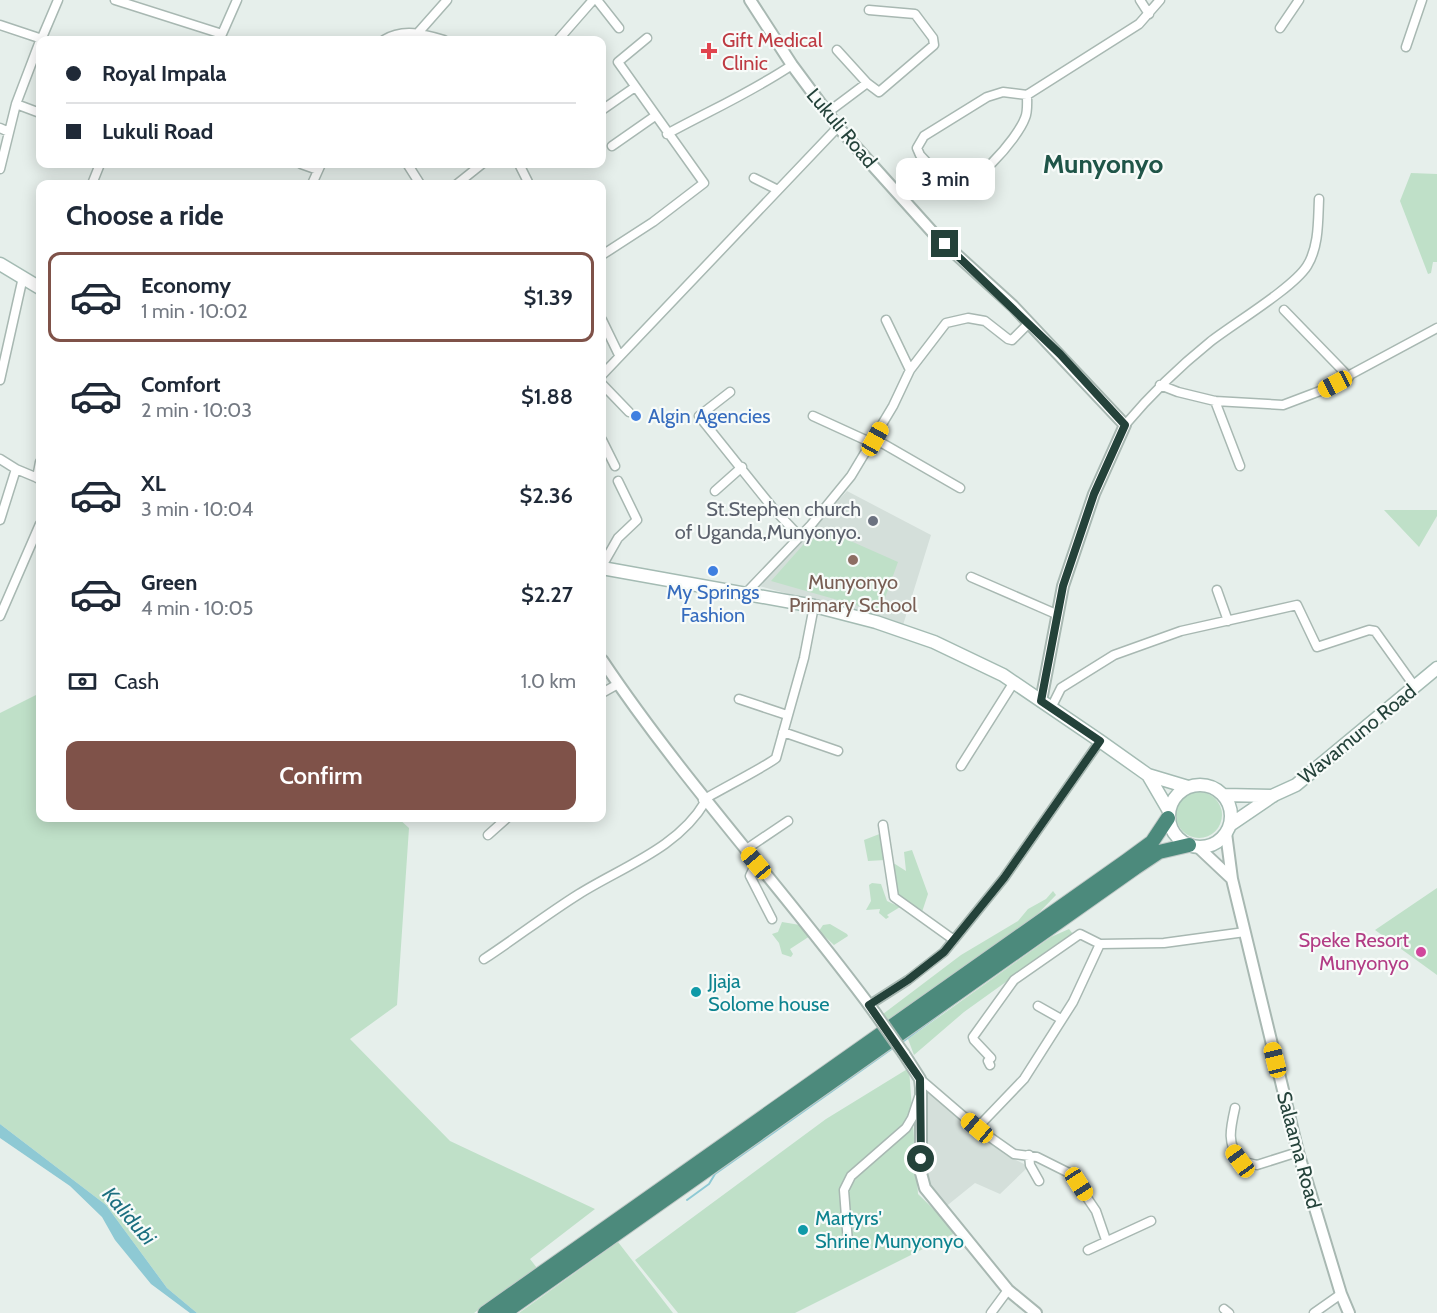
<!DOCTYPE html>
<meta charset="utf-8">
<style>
body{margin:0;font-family:Cabin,sans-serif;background:#f2f2f3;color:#1f2937;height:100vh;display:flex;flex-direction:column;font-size:22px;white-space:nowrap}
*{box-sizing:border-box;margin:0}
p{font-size:20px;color:#747a83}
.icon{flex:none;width:33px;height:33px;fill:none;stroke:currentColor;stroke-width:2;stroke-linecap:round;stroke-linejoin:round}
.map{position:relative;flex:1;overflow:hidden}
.drawer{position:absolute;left:36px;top:180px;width:570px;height:642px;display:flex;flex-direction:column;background:#fff;border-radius:12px;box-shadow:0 3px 15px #0003}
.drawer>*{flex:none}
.top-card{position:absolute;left:36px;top:36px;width:570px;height:132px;border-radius:12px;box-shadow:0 3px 15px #0003;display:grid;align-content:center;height:132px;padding:0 30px;background:#fff}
.end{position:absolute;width:27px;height:27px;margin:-14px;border:8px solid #24423a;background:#fff;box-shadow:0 0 0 3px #fff}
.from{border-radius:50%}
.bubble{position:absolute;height:42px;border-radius:12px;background:#fff;box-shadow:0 3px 15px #0003;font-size:20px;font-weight:600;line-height:42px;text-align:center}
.car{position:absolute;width:18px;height:36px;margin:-18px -9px;border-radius:8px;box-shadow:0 0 4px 2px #0007;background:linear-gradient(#f5c518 24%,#345 0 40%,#f5c518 0 76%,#345 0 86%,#f5c518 0)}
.top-card b{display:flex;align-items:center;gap:21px;height:57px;font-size:22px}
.top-card b+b{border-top:2px solid #e0e1e3}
.top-card i{width:15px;height:15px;background:#1f2937}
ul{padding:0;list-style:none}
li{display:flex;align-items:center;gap:18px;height:90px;margin:0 12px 9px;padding:0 18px;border:3px solid transparent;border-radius:12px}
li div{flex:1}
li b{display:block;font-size:22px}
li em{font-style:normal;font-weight:600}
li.selected{border-color:#7f5249}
li>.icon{width:54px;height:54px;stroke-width:1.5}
h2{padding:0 30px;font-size:27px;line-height:72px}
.pay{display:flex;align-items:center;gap:15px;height:66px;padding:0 30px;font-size:22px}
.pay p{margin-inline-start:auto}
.cta{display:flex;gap:12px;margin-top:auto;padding:12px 30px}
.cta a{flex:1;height:69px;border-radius:12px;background:#7f5249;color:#fff;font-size:24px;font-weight:600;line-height:69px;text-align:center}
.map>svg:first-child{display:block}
.built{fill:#d4dfda}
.green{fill:#bfe0c8}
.water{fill:#8ec9d4}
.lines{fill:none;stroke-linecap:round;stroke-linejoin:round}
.stream{stroke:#8ec9d4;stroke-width:2}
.minor-casing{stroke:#a8b8b2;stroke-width:11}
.tertiary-casing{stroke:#a8b8b2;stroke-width:14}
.secondary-casing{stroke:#a4bbb3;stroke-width:15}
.trunk-casing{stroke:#c2cac8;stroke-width:16}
.minor{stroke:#fff;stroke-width:8}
.tertiary{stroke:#fff;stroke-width:10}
.secondary{stroke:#fff;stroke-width:12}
.trunk{stroke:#4c8a7c;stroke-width:14}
.tertiary-bridge-casing{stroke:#a8b8b2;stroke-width:14;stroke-linecap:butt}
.tertiary-bridge{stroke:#fff;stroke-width:10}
.route{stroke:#24423a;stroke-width:8}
.health-dot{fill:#e0444e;stroke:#f7fbf9;stroke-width:2}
.shop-dot{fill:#3f7fe0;stroke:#f7fbf9;stroke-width:2}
.worship-dot{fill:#6b7280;stroke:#f7fbf9;stroke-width:2}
.education-dot{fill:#8d6e63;stroke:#f7fbf9;stroke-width:2}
.hotel-dot{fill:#d1479c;stroke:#f7fbf9;stroke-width:2}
.culture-dot{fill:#0f9aa8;stroke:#f7fbf9;stroke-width:2}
.labels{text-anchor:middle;stroke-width:4.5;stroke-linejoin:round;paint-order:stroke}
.health-label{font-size:20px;fill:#be3a42;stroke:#f7fbf9;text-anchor:start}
.street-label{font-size:20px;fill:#24423a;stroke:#f7fbf9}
.shop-label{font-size:20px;fill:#366cbe;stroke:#f7fbf9;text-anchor:start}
.worship-label{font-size:20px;fill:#5b616d;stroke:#f7fbf9;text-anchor:end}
.education-label{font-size:20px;fill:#785e54;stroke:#f7fbf9}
.hotel-label{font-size:20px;fill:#b23c85;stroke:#f7fbf9;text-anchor:end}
.culture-label{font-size:20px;fill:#0d838f;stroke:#f7fbf9;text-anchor:start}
.water-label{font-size:21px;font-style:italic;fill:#1c6f80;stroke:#f7fbf9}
.district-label{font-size:26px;font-weight:bold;fill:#1f5548;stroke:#f7fbf9}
</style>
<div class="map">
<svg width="1437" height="1313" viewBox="0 0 1437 1313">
<rect width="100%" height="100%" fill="#e6efeb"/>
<!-- built -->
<path class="built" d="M 847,491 L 931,535 L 903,625 L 759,586 Z
M 929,1091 L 1006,1155 L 1024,1164 L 1027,1168 L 1000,1194 L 975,1183 L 944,1208 L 932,1194 L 923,1173 L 926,1092 Z"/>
<!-- green -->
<path class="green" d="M 1411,173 L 1437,174 L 1437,262 L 1433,262 L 1431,273 L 1428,274 L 1400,201 Z
M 1384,510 L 1437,510 L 1437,516 L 1419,547 Z
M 819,527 L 898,562 L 880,612 L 771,581 Z
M 40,693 L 40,818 L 398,818 L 409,828 L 397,1005 L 350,1039 L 450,1141 L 595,1209 L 530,1259 L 537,1268 L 474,1313 L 197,1313 L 167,1288 L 106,1205 L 0,1124 L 0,713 Z
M1176 815a23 23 0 1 1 46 0a23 23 0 1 1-46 0Z
M 882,833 L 885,860 L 868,861 L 864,840 Z
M 912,850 L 928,894 L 922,912 L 894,897 L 889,866 L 895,864 L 906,871 L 904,852 Z
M 872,883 L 881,884 L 887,901 L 900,907 L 887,915 L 889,917 L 886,919 L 879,913 L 880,909 L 866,910 L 871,901 L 869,885 Z
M 1437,888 L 1437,975 L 1375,930 Z
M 1053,891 L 1056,895 L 1032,920 L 889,1021 L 883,1014 L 961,955 L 1018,921 L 1028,909 L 1046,899 Z
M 782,922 L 800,925 L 810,936 L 790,949 L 793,954 L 791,957 L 782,954 L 779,943 L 772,934 L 778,932 Z
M 830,924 L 847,934 L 848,936 L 834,945 L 819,931 L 823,925 Z
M 1069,929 L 1073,934 L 964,1012 L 914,1055 L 908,1039 L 1051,937 Z
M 909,1068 L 918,1194 L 957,1232 L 795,1313 L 678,1313 L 635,1260 L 826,1119 Z
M 618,1242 L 673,1313 L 519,1313 Z"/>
<!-- water -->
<path class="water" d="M 0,1124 L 106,1205 L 167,1288 L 197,1313 L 190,1313 L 151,1284 L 115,1240 L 102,1217 L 70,1186 L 0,1138 Z"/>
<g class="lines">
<!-- stream -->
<path class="stream" d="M 901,1043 L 966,995
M 687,1200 L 709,1184 L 715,1174 L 893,1048"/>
<!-- minor casing -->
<g class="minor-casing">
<path id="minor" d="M 115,0 L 222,34 L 237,0
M 597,0 L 619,28
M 1140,0 L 1149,14
M 0,25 L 42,39
M 1280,28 L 1299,0
M 417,34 L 447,0
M 41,40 L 58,0
M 384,40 C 403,28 424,34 444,40
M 558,40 L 593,0
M 1406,47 L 1422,0
M 837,50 L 867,83
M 1027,95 C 1027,102 1028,112 1025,118 C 1018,138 970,195 948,185 L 920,155 L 917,148 L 924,136 L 987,97 L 1003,92 L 1027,95 L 1139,24 L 1160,0
M 16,104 L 40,113
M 602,110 L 635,87
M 827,113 L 867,83 L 879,92 L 934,45 L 933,38 L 915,14 L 869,10
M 0,128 L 9,132
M 667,134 C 709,111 752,92 792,65
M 612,146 L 655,116
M 301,164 L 318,170
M 519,164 L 529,184
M 408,165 L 420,184
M 0,169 L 16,104 L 40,41
M 754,178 L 778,190
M 92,184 L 100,164
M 312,184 L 321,164
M 457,184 L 482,164
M 602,255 L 653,222 L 704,183 L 618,62 L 647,38
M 1284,310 L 1349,377
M 602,320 L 619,355
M 886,320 L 910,370
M 602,375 L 838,127
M 0,380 L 23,277
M 602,384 L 629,412
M 1160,385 L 1178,392 L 1215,401 L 1283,405 L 1320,391 L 1437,328
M 730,392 L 699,416 L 772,507 L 800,537
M 1215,401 L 1240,466
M 813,416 L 872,443
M 1125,425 C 1151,394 1179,367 1210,342 C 1233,324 1293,288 1307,266 C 1319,247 1318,221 1319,199
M 875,439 L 960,488
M 602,440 L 615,466
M 0,459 L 16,469 L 40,479
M 37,478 L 40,462
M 715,491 L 742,467
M 0,520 L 16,469
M 602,566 L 618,538 L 637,520 L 618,481
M 971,577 L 1056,614
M 1217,590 L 1228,621
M 745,594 L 811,525 L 851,476 L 893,406 L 910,370 L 946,323 L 968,318 L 985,321 L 1008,339 L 1012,340 L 1029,323
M 0,616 L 40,524
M 602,693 L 618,684
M 739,699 L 787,715
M 1051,708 L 1061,688 L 1114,655 L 1181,631 L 1297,605 L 1317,647 L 1369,630 L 1375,631 L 1415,687
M 783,732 L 838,751
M 961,766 L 1014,682
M 703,800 C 714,793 772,763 776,758 L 804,658 L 814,606
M 883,825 L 894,897 L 954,940
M 488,835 L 507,818
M 745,850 L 788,821
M 756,863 L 750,876 L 772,919
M 484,959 C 516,938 547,914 579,894 C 622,867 678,848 705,802
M 869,1005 L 908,980 L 944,952 L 1004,878 L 1100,741
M 1038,1006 L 1061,1019
M 990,1065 L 988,1061 L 991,1058 L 974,1040 L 973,1037 L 1014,980 L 1080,934 L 1100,944 L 1164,943 L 1245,932
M 920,1079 L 977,1128 L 1024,1079 L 1073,1002 L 1100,944
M 1235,1108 C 1230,1130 1227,1143 1240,1161 L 1257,1165 L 1298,1152
M 977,1128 L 1014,1154 L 1037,1157 L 1071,1174 L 1096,1211 L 1106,1240
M 1029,1155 L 1030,1165 L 1039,1181
M 848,1243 L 844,1190 L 851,1176 L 906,1128 L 912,1118 L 919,1097
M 1088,1250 L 1151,1221
M 1224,1309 L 1229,1313
M 991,1313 L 1008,1290
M 1314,1313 L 1341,1294"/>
</g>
<!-- tertiary casing -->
<g class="tertiary-casing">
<path id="tertiary" d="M 750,0 L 792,65 L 838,127 L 936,236 L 1013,306 L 1125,425 L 1094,494 L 1063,586 L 1041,701
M 602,660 C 685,784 787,893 875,1013
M 1226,833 L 1232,879 L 1298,1152 L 1341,1294 L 1349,1313
M 1198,847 L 1232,879
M 904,1054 L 920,1079 L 921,1088 L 921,1173 L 925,1188 L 1008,1290 L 1036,1313"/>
</g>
<!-- secondary casing -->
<g class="secondary-casing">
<path id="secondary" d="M 0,264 L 40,288
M 602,568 L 814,606 L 876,622 L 934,642 L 1003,675 L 1100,741 L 1148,775 L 1169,811
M 1148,775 L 1188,787
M1169 816a31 31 0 1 1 62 0a31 31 0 1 1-62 0Z
M 1224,795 L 1273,796
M 1230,825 L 1274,795 L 1296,785 L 1437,668"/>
</g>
<!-- trunk casing -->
<g class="trunk-casing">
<path id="trunk" d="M 485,1313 L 1126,861 L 1152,842 L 1168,818
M 504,1313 L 1135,868 L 1159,852 L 1189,845"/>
</g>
<!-- minor -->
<use href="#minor" class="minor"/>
<!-- tertiary -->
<use href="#tertiary" class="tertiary"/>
<!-- secondary -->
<use href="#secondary" class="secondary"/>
<!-- trunk -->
<use href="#trunk" class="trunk"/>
<!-- tertiary-bridge casing -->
<g class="tertiary-bridge-casing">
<path id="tertiary-bridge" d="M 875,1013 L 904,1054"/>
</g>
<!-- tertiary-bridge -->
<use href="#tertiary-bridge" class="tertiary-bridge"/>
</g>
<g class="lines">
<!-- route -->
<path class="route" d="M 921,1159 L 920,1079 L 869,1005 L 908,980 L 944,952 L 1004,878 L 1100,741 L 1041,701 L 1063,586 L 1094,494 L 1125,425 L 1060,354 L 945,244"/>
</g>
<!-- markers -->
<path class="health-dot" d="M706 42h6v6h6v6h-6v6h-6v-6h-6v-6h6z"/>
<g class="shop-dot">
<circle cx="636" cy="416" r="6"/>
<circle cx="713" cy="571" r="6"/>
</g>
<circle class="worship-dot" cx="873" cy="521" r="6"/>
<circle class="education-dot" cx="853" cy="560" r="6"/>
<circle class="hotel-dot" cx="1421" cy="952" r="6"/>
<g class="culture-dot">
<circle cx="696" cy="992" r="6"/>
<circle cx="803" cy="1230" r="6"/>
</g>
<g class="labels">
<!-- health labels -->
<g class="health-label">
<text x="722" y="47">Gift Medical<tspan x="722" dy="23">Clinic</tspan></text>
</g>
<!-- street labels -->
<g class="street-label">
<text transform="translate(842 128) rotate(50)" y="7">Lukuli Road</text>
<text transform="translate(1357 734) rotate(-39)" y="7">Wavamuno Road</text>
<text transform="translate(1299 1150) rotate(75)" y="7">Salaama Road</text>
</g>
<!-- shop labels -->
<g class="shop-label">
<text x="648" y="423">Algin Agencies</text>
<text x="713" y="599" text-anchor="middle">My Springs<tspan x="713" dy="23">Fashion</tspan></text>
</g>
<!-- worship labels -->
<g class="worship-label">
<text x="861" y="516">St.Stephen church<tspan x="861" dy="23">of Uganda,Munyonyo.</tspan></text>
</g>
<!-- education labels -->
<g class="education-label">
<text x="853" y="589">Munyonyo<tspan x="853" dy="23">Primary School</tspan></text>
</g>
<!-- hotel labels -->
<g class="hotel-label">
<text x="1409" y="947">Speke Resort<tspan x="1409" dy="23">Munyonyo</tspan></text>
</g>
<!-- culture labels -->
<g class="culture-label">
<text x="708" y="988">Jjaja<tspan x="708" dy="23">Solome house</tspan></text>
<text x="815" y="1225">Martyrs'<tspan x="815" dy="23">Shrine Munyonyo</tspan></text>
</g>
<!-- water labels -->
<g class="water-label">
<text transform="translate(129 1216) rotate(49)" y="7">Kalidubi</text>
</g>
<!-- district labels -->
<g class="district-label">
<text x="1103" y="173">Munyonyo</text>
</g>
</g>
</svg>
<i class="end from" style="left:921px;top:1159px"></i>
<i class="end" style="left:945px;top:244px"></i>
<div class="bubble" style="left:896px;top:158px;width:99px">3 min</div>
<i class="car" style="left:1335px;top:384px;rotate:242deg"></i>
<i class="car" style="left:875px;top:439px;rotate:29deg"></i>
<i class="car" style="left:756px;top:863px;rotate:320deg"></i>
<i class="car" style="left:1275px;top:1060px;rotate:346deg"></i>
<i class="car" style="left:977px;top:1128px;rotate:310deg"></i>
<i class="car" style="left:1240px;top:1161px;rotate:324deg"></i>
<i class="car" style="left:1079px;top:1184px;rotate:147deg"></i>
<div class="top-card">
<b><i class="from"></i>Royal Impala</b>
<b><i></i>Lukuli Road</b>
</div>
<section class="drawer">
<h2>Choose a ride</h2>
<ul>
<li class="selected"><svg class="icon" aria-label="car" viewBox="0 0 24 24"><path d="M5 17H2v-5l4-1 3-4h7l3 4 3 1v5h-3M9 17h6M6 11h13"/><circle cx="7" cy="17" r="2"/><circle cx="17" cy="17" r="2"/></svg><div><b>Economy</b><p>1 min · 10:02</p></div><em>$1.39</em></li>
<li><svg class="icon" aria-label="car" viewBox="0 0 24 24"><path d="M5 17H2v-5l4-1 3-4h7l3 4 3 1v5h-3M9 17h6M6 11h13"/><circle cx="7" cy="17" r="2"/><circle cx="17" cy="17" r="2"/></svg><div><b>Comfort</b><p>2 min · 10:03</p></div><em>$1.88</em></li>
<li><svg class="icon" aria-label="car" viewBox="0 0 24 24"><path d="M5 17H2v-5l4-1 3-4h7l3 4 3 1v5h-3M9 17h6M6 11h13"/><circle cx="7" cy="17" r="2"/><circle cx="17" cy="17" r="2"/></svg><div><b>XL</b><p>3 min · 10:04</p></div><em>$2.36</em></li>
<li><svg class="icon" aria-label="car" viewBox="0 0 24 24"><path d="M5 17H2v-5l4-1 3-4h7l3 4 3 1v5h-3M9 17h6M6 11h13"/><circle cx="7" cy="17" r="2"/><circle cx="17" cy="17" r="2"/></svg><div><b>Green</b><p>4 min · 10:05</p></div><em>$2.27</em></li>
</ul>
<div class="pay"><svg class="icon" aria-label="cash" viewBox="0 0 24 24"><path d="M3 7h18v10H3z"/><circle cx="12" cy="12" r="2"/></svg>Cash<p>1.0 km</p></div>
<div class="cta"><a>Confirm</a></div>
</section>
</div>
